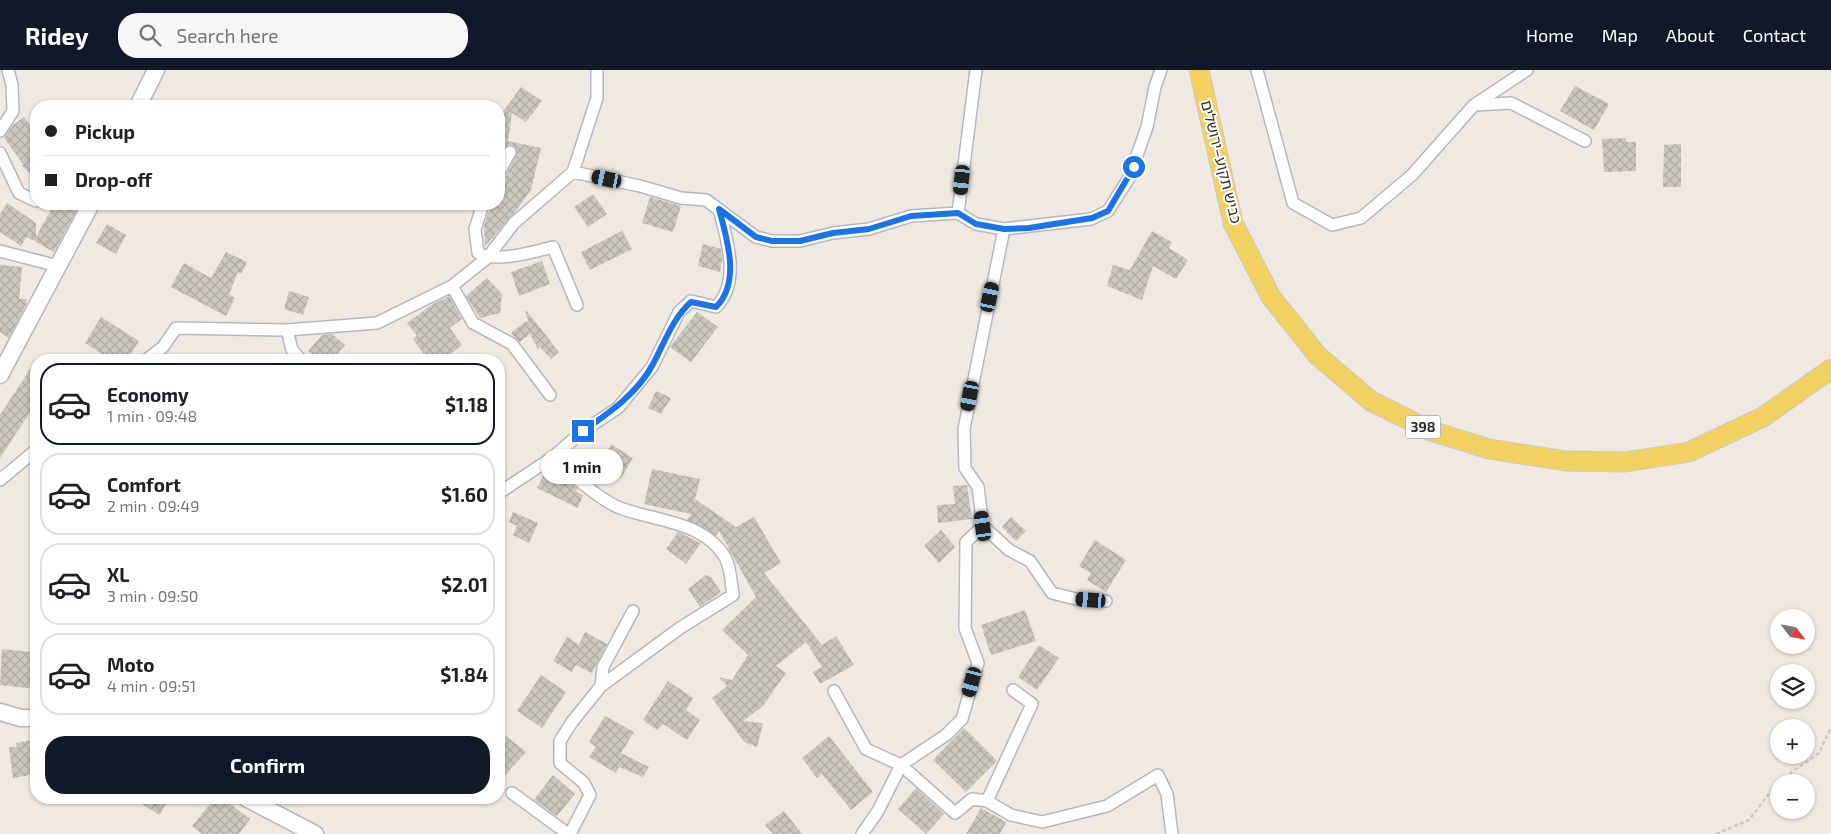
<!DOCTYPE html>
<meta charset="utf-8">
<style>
body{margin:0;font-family:"Exo 2","Noto Sans Hebrew",sans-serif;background:#f6f6f6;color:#202124;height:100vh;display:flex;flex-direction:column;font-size:19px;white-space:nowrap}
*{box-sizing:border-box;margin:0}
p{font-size:16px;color:#757577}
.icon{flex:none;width:28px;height:28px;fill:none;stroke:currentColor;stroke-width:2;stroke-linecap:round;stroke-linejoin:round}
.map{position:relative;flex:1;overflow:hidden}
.drawer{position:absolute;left:30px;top:284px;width:475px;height:450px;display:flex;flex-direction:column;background:#fff;border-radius:20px;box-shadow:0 1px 4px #0004}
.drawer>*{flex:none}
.banner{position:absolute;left:30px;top:30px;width:475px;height:110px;border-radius:20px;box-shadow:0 1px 4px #0004;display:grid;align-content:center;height:110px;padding:0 15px;background:#fff}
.needle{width:32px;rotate:122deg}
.tools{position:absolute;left:1770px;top:539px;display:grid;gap:10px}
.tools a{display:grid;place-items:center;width:45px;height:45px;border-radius:50%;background:#fff;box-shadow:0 1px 4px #0004;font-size:25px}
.end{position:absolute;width:22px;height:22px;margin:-11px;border:6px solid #1a73e8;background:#fff;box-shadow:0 0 0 2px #fff}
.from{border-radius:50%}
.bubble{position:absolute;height:35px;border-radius:18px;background:#fff;box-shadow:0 1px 4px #0004;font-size:16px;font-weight:700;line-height:35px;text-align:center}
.car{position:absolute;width:15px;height:30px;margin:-15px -8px;border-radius:6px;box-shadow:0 0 4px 1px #0007;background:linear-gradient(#222 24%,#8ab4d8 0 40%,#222 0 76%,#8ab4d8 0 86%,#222 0)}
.banner b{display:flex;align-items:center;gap:18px;height:48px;font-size:19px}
.banner b+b{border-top:1px solid #e0e0e0}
.banner i{width:12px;height:12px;background:#202124}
ul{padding:9px 0 0;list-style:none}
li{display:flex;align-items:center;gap:15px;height:82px;margin:0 10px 8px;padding:0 5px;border:2px solid #e0e0e0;border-radius:20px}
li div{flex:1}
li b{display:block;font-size:19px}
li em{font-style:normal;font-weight:700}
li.active{border-color:#111827}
li>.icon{width:45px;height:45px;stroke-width:1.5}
.action{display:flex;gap:10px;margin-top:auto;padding:10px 15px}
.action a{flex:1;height:58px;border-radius:20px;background:#111827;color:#fff;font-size:20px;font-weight:700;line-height:58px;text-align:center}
header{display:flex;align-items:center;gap:30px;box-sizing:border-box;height:70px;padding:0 25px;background:#111827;color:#fff}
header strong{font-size:24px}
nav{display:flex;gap:28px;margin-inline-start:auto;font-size:18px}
.search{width:350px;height:45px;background:#f6f6f6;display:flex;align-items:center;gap:12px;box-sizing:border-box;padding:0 18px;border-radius:20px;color:#757577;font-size:19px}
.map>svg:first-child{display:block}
.building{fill:url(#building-cross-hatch)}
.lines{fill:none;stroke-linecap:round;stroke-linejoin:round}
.street-casing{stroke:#b4b7c1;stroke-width:14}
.secondary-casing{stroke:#b4b7c1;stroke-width:19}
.primary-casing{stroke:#c9c9c9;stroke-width:21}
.path{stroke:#c9c9c9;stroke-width:2.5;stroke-dasharray:4 2.5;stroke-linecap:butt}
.street{stroke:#fff;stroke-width:11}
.secondary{stroke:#fff;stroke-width:16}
.primary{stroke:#f2d163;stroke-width:19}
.route{stroke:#1a73e8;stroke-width:6}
.labels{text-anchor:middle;stroke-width:4;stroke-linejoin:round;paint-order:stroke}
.shield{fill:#fff;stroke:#6d6d6d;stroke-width:1}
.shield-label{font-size:14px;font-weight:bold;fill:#2e2e2e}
.street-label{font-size:15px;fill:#2e2e2e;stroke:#fff}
</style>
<header>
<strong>Ridey</strong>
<div class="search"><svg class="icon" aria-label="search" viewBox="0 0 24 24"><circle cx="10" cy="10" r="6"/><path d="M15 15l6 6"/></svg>Search here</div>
<nav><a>Home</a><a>Map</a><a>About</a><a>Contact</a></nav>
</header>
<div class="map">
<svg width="1831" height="764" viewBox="0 0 1831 764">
<defs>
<pattern id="building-cross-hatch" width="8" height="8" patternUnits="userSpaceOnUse" patternTransform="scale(1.25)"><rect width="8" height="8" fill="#cbc7bf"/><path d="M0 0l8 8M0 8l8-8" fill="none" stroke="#afaba4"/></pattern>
</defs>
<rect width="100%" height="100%" fill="#efe9e1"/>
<!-- building -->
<path class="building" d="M 1575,16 L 1609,34 L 1594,60 L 1560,41 Z
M 521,17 L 542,31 L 526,52 L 512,43 L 508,71 L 541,78 L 531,120 L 515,142 L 485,176 L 484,156 L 488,143 L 493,134 L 499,134 L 499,113 L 506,106 L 517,82 L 514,76 L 509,75 L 504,78 L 499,87 L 499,47 Z
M 24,47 L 36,63 L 36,109 L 22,96 L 23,94 L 4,68 L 13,55 Z
M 1626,68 L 1626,72 L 1636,72 L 1636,101 L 1604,102 L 1602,69 Z
M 1681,74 L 1681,117 L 1663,117 L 1664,75 Z
M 593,124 L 607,144 L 588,157 L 574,137 Z
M 650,127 L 681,136 L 673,162 L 642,153 Z
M 7,133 L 36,153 L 36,167 L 54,134 L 80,134 L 54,182 L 27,167 L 21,176 L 0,162 L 0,144 Z
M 107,154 L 126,165 L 116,184 L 96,173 Z
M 622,161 L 632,179 L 590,200 L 581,182 Z
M 1152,161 L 1172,172 L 1169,178 L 1188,190 L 1176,209 L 1153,196 L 1142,230 L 1107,216 L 1113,195 L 1130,200 Z
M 703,174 L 721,179 L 722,190 L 720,202 L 698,196 Z
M 226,182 L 247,192 L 241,204 L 238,202 L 229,224 L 235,228 L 226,246 L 171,217 L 184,193 L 211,208 Z
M 542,191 L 550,214 L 519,226 L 511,202 Z
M 0,195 L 22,197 L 19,229 L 27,229 L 26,235 L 9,268 L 0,262 Z
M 487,208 L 502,224 L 500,243 L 480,248 L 466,226 Z
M 289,221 L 309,227 L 303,245 L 284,239 Z
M 449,226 L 462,249 L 450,258 L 462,275 L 443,290 L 428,290 L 413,269 L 417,266 L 407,253 L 433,234 Z
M 526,240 L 559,282 L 551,289 L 540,277 L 538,279 L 530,264 L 520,272 L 511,263 L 526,251 L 529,253 L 525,241 Z
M 697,242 L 718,257 L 691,292 L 670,277 Z
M 101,247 L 139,271 L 127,290 L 111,290 L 85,273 Z
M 332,264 L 345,275 L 334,288 L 329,286 L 325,290 L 318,290 L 308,281 L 322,265 Z
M 36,290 L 36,333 L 0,388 L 0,345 Z
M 656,321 L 671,328 L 661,344 L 648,338 Z
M 611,374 L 633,388 L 621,408 L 599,395 Z
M 652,399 L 700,409 L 695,429 L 736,457 L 754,447 L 781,493 L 764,503 L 822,575 L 836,566 L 854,595 L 820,614 L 813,602 L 822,597 L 806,572 L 776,596 L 786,603 L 763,636 L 743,651 L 763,653 L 757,677 L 744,672 L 712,628 L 727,616 L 719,607 L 732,610 L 748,585 L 722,560 L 756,527 L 719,461 L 716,466 L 687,450 L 691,444 L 644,434 Z
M 546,401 L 568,411 L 578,419 L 576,422 L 583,425 L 578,438 L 537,418 Z
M 967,415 L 972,449 L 938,453 L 937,435 L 955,434 L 953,416 Z
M 513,442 L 538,453 L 529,473 L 513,465 L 517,456 L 509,452 Z
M 1011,447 L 1026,461 L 1016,471 L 1002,457 Z
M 941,460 L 955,477 L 939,493 L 924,476 Z
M 678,462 L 701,473 L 686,494 L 666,479 Z
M 1095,470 L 1126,490 L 1106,522 L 1087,510 L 1091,503 L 1079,496 Z
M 706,505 L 711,507 L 721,522 L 700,537 L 688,519 Z
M 1025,540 L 1036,571 L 991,585 L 981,555 Z
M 585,562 L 607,574 L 592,603 L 576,595 L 572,602 L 553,591 L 567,567 L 579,575 Z
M 1039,575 L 1059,588 L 1037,620 L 1018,607 Z
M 2,579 L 32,582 L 31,587 L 36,588 L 36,619 L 0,615 Z
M 541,605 L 566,622 L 542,658 L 517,641 Z
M 668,611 L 693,628 L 686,640 L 700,650 L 687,670 L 663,654 L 657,660 L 643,650 Z
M 605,646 L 634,662 L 621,683 L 649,697 L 643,707 L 619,697 L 616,703 L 589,687 L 596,677 L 589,672 Z
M 964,658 L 997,691 L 966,722 L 933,690 Z
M 506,666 L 526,682 L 499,712 L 499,674 Z
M 829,666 L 873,722 L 851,740 L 822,704 L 817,708 L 802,688 Z
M 36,669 L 36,704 L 13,708 L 9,677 L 17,677 L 16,673 Z
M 553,705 L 575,724 L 557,746 L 534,730 Z
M 916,718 L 944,744 L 926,764 L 898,739 Z
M 132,728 L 169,728 L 160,745 Z
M 215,728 L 222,728 L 250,749 L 239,764 L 202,764 L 192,756 Z
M 981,738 L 1006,752 L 1000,764 L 966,764 Z
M 784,741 L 802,764 L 773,764 L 765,755 Z"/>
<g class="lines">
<!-- street casing -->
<g class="street-casing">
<path id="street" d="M 1257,0 L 1293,133 L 1332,155 L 1361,148 L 1412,105 L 1474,35 L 1527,0
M 1476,35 L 1511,33 L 1585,71
M 0,61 L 13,41 L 12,15 L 8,0
M 0,83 L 19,123 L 36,131
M 499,102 L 510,82
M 573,102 L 597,28 L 597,0
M 483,134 L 475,159 L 478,183 C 496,193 533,182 553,177 L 577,235
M 958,143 L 976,0
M 0,181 L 58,196
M 452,216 L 473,253 L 512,274 L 550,325
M 287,260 L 292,280 L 301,290
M 146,290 L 163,277 L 176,258 L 287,260 L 377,253 L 452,216 L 487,188 L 514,153 L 573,102 L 640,116 L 681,128 L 706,130 L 756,167 L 772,171 L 800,171 L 833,163 L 869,159 L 911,146 L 958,143 L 976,154 L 1004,159 L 1091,149 L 1108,141 L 1129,108 L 1147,57 L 1155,17 L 1161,0
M 553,387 C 568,402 600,430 620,438 C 655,451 703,451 725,487 C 731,498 731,513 733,525 L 680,558 L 601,616 L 572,652 L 560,671 L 560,693 L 584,713 L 590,725 L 570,764
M 0,410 L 36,380
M 499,423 L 553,387 L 583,361 L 618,338 L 652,297 L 679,242 L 691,231 L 716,237 C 741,212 727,169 719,139
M 983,456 L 1009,480 L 1030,491 L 1052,523 L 1076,529 L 1106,531
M 601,616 L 603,597 L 633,541
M 834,621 L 866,679 L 901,695 L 955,743 L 972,729 L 987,731 L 1011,745 L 1042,752 L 1107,736 L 1158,705 L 1167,724 L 1172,764
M 512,723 L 568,764
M 987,731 L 1032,634 L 1013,620
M 862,764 L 878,741 L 901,695 L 946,665 L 962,649 L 978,593 L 965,558 L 966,472 L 983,456 L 978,417 L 965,398 L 964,359 L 1004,159"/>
</g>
<!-- secondary casing -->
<g class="secondary-casing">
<path id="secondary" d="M 138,36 L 156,0
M 0,305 L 91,134
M 0,642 L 21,648 L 36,648
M 246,728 L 315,764"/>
</g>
<!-- primary casing -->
<g class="primary-casing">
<path id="primary" d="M 1199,0 L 1233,153 L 1271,227 L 1318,286 L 1371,331 L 1431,361 L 1489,379 L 1566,391 L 1625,392 L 1689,382 L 1763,347 L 1831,299"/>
</g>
<!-- path -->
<path class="path" d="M 1716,764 L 1749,750 L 1778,712 L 1819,683 L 1831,657"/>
<!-- street -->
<use href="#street" class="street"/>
<!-- secondary -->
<use href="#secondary" class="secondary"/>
<!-- primary -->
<use href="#primary" class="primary"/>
</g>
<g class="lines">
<!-- route -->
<path class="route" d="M 583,361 C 609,343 638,323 653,294 C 665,272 672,249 691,232 L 716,237 C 741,212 727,169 719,139 L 756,167 L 772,171 L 800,171 L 833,163 L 869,159 L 911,146 L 958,143 L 976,154 L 1004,159 L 1029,158 L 1092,148 L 1108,141 L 1134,97"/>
</g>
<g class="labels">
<!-- shield labels -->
<rect class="shield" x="1405.5" y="345.5" width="35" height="23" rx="4"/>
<g class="shield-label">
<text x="1423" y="362">398</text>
</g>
<!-- street labels -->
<g class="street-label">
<text transform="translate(1221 92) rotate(76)" y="5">כביש תקוע–ירושלים</text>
</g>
</g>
</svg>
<div class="tools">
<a><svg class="needle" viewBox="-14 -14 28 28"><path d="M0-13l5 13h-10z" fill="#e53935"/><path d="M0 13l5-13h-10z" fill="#757577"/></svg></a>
<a><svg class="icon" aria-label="layers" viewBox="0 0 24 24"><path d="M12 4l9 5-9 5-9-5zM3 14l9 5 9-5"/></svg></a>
<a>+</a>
<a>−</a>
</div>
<i class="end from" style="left:1134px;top:97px"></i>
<i class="end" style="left:583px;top:361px"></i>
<div class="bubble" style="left:541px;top:379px;width:82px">1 min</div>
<i class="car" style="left:607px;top:109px;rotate:282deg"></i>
<i class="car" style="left:962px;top:110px;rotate:186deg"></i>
<i class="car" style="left:990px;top:227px;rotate:12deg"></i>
<i class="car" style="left:970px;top:326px;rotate:191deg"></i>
<i class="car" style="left:983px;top:456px;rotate:352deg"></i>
<i class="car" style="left:1091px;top:530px;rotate:274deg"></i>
<i class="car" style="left:972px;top:612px;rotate:195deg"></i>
<div class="banner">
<b><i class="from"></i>Pickup</b>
<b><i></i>Drop-off</b>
</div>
<section class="drawer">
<ul>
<li class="active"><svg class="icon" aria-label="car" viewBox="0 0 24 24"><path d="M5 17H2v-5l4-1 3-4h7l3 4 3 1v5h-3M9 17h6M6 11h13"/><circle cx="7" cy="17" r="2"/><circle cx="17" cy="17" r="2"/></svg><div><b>Economy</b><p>1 min · 09:48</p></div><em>$1.18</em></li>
<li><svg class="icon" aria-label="car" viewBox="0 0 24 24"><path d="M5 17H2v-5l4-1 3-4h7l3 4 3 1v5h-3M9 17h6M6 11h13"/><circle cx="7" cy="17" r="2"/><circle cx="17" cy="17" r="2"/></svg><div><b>Comfort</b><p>2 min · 09:49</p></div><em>$1.60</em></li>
<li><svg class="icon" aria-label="car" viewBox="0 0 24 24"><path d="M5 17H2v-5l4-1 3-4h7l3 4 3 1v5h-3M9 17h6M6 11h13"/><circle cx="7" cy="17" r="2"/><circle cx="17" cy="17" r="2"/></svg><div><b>XL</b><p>3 min · 09:50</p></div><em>$2.01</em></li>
<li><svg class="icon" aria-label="car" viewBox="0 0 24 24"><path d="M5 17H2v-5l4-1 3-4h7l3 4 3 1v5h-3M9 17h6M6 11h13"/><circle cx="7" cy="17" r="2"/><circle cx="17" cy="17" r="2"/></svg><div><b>Moto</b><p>4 min · 09:51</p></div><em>$1.84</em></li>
</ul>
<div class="action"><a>Confirm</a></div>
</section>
</div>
